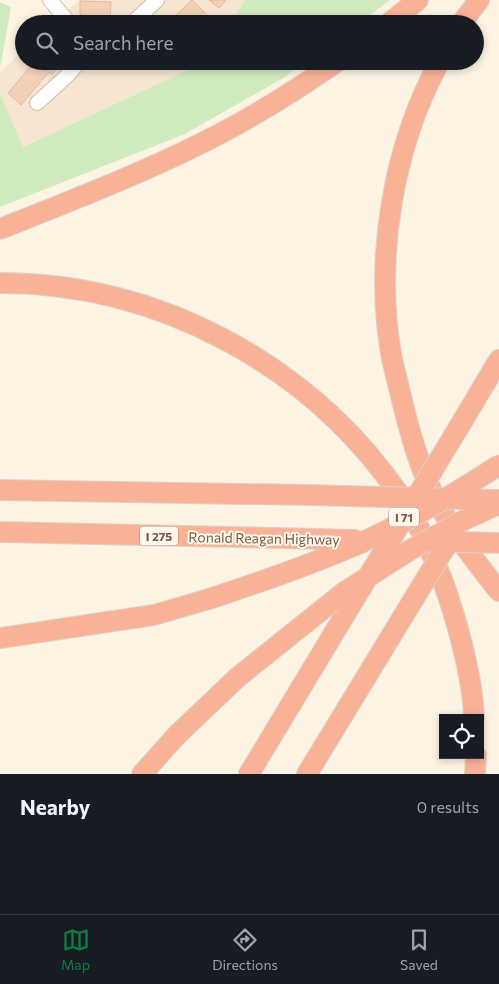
<!DOCTYPE html>
<html lang="en">
<head>
<meta charset="utf-8">
<style>
	body { margin:0; font-family:Commissioner,sans-serif; background:#20242c; color:#f1f3f6 }
	.controls { position:absolute; right:15px; bottom:15px; display:grid; overflow:hidden; border-radius:0px; box-shadow:0 2px 8px #0003 }
	.controls button { width:45px; height:45px; display:grid; place-items:center; padding:0; border:0; border-bottom:1px solid #363941; background:#171b24; color:#f1f3f6; font:25px sans-serif }
	.list { margin:0; padding:0; list-style:none }
	h2 { display:flex; justify-content:space-between; align-items:center; height:65px; margin:0; padding:0 20px; font-size:21px }
	h2 small { font-size:16px; font-weight:400; color:#9ea1a6 }
	.icon { flex:none; width:28px; height:28px; fill:none; stroke:currentColor; stroke-width:2; stroke-linecap:round; stroke-linejoin:round }
	.map { position:relative; flex:none; width:499px; height:774px; overflow:hidden }
	.search { position:absolute; background:#171b24; box-shadow:0 2px 8px #0003; left:15px; right:15px; top:15px; height:55px; display:flex; align-items:center; gap:12px; box-sizing:border-box; padding:0 18px; border-radius:28px; color:#9ea1a6; font-size:19px }
	.sheet { height:140px; background:#171b24 }
	nav { display:flex; justify-content:space-around; align-items:center; box-sizing:border-box; height:70px; border-top:1px solid #363941; background:#171b24; font-size:14px; color:#9ea1a6 }
	nav a { display:grid; justify-items:center; gap:2px }
	nav .on { color:#0b8043 }
	.map>svg:first-child { display:block }
	.residential { fill:#f5e5d1 }
	.green { fill:#d1ebc1 }
	.building { fill:#f3d1b9; stroke:#e7b899 }
	.lines { fill:none; stroke-linecap:round; stroke-linejoin:round }
	.minor-casing { stroke:#d1bdac; stroke-width:16 }
	.highway-casing { stroke:#dbd4cf; stroke-width:22 }
	.minor { stroke:#fff; stroke-width:14 }
	.highway { stroke:#fab297; stroke-width:20 }
	.highway-bridge-casing { stroke:#dbd4cf; stroke-width:22; stroke-linecap:butt }
	.highway-bridge { stroke:#fab297; stroke-width:20 }
	.labels { text-anchor:middle; dominant-baseline:central; stroke-width:4; stroke-linejoin:round; paint-order:stroke }
	.shield { fill:#fff7ea; stroke:#9f8879; stroke-width:1 }
	.shield-label { font-size:12px; font-weight:bold; fill:#765948 }
	.street-label { font-size:14px; fill:#765948; stroke:#fff7ea }
</style>
</head>
<body>
<div class="map">
<svg width="499" height="774" viewBox="0 0 499 774">
	<rect width="100%" height="100%" fill="#fdf3e3"/>
	<path class="residential" d="M 79,0 L 245,0 L 230,24 L 52,24 Z
		M 24,50 L 24,61 L 207,61 L 23,147 L 0,93 L 0,72 Z"/>
	<path class="green" d="M 245,0 L 390,0 L 358,24 L 230,24 Z
		M 0,2 L 11,7 L 0,69 Z
		M 207,61 L 306,61 L 285,77 L 185,134 L 0,207 L 0,93 L 23,147 Z"/>
	<path class="building" d="M 192,0 L 208,16 L 199,24 L 167,24 Z
		M 209,0 L 226,0 L 219,8 Z
		M 80,1 L 111,2 L 110,17 L 102,17 L 102,24 L 82,23 L 83,15 L 80,14 Z
		M 35,61 L 64,61 L 52,74 L 49,72 L 21,105 L 8,93 Z"/>
	<g class="lines">
		<g class="minor-casing">
			<path id="minor" d="M 50,0 L 70,24
				M 131,24 L 157,0
				M 37,103 L 68,75 L 80,61"/>
		</g>
		<g class="highway-casing">
			<path id="highway" d="M 388,24 L 418,0
				M 461,24 L 479,0
				M 440,61 C 392,148 374,262 392,359 C 395,372 398,384 401,396 C 408,426 416,456 428,483 C 446,523 472,558 499,591
				M 0,229 C 68,202 138,175 204,142 C 250,119 295,91 338,61
				M 0,283 C 158,283 309,364 399,494 C 426,535 445,581 458,629 C 466,658 473,687 474,718
				M 459,427 L 499,360
				M 0,490 L 308,495
				M 0,532 L 319,539
				M 0,638 L 154,615 L 209,599
				M 142,774 L 177,735
				M 249,774 L 349,608
				M 307,774 L 407,610
				M 475,774 L 476,755"/>
		</g>
		<use href="#minor" class="minor"/>
		<use href="#highway" class="highway"/>
		<g class="highway-bridge-casing">
			<path id="highway-bridge" d="M 308,495 L 499,500
				M 319,539 L 357,540
				M 426,541 L 499,543
				M 209,599 C 261,582 313,564 363,542 C 410,520 455,494 499,465
				M 349,608 L 459,427
				M 407,610 L 454,533
				M 177,735 L 238,677 L 343,593 L 410,550 L 464,520 L 499,504"/>
		</g>
		<use href="#highway-bridge" class="highway-bridge"/>
	</g>
	<g class="labels">
		<g class="shield">
			<rect x="389" y="507.5" width="30" height="19" rx="4"/>
			<rect x="140" y="526.5" width="38" height="19" rx="4"/>
		</g>
		<g class="shield-label">
			<text x="404" y="517">I 71</text>
			<text x="159" y="536">I 275</text>
		</g>
		<g class="street-label">
			<text transform="translate(264 538) rotate(1)">Ronald Reagan Highway</text>
		</g>
	</g>
</svg>
<div class="controls">
<button><svg class="icon" aria-label="locate" viewBox="0 0 24 24"><circle cx="12" cy="12" r="6"/><path d="M12 2v4M12 18v4M2 12h4M18 12h4"/></svg></button>
</div>
<div class="search"><svg class="icon" aria-label="search" viewBox="0 0 24 24"><circle cx="10" cy="10" r="6"/><path d="M15 15l6 6"/></svg>Search here</div>
</div>
<section class="sheet">
<h2>Nearby<small>0 results</small></h2>
<ul class="list">
</ul>
</section>
<nav>
<a class="on"><svg class="icon" aria-label="map" viewBox="0 0 24 24"><path d="M3 6l6-2 6 2 6-2v14l-6 2-6-2-6 2zM9 4v14M15 6v14"/></svg>Map</a>
<a><svg class="icon" aria-label="directions" viewBox="0 0 24 24"><path d="M12 3l9 9-9 9-9-9zM9 14v-3h6M13 9l2 2-2 2"/></svg>Directions</a>
<a><svg class="icon" aria-label="saved" viewBox="0 0 24 24"><path d="M7 4h10v16l-5-4-5 4z"/></svg>Saved</a>
</nav>
</body>
</html>
